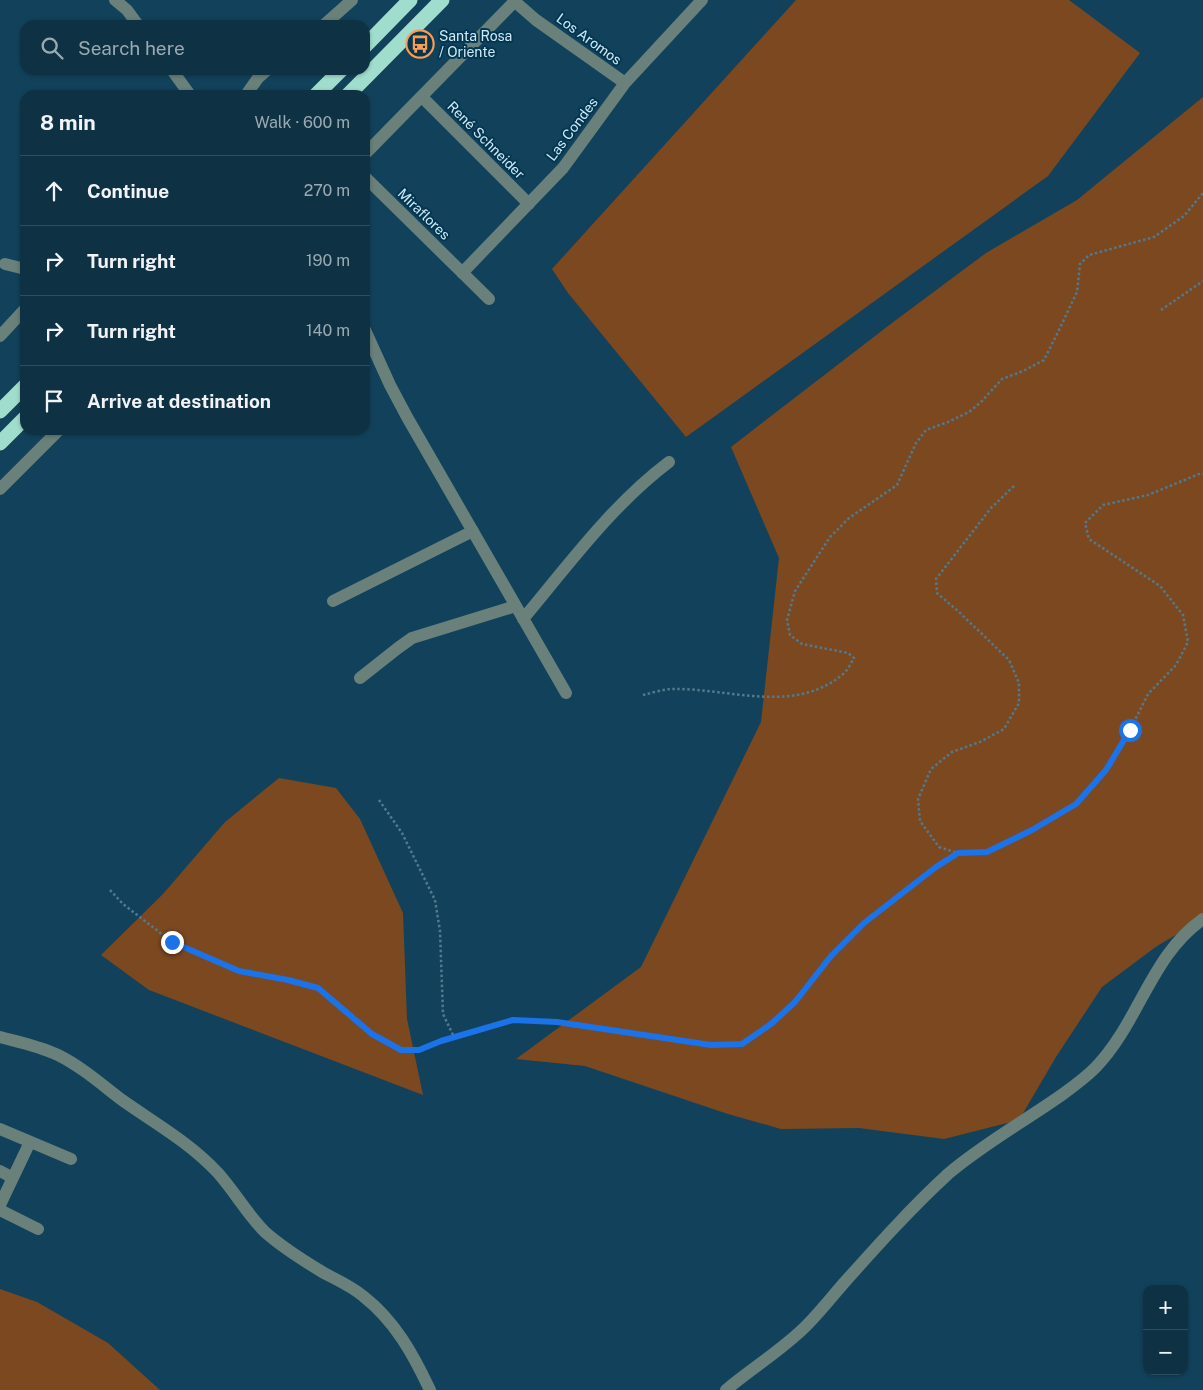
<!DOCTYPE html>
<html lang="en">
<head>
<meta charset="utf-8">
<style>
	body { margin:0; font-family:"Public Sans",sans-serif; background:#1c3e4f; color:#f1f3f6 }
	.controls { position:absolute; right:15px; bottom:15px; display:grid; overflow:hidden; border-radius:10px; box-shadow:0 1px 4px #0004 }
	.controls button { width:45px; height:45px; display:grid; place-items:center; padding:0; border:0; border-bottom:1px solid #2e4d5d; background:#0e3244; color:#f1f3f6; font:25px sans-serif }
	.stop { position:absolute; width:15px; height:15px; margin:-11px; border:4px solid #1a73e8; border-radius:50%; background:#fff }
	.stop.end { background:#1a73e8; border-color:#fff; box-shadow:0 1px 5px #0008 }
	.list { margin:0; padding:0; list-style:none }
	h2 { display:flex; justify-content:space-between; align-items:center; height:65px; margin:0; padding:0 20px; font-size:21px }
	h2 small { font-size:16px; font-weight:400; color:#9baab2 }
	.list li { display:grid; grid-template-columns:32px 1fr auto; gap:15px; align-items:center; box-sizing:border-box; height:70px; padding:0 20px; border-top:1px solid #2e4d5d }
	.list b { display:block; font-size:19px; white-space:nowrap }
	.list em { font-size:16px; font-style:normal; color:#9baab2 }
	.icon { flex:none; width:28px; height:28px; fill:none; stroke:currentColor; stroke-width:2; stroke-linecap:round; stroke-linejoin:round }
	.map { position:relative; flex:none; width:1203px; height:1390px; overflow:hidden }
	.search { position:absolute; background:#0e3244; box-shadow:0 1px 4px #0004; left:20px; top:20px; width:350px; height:55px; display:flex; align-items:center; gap:12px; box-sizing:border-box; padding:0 18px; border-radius:15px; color:#9baab2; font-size:19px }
	.panel { position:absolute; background:#0e3244; box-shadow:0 1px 4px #0004; left:20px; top:90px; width:350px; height:345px; border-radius:15px }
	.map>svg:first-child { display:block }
	.green { fill:#7c481f }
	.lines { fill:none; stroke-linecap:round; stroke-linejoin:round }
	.path { stroke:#517a8f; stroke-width:2.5; stroke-dasharray:2.5 2.5; stroke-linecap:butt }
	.minor { stroke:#69817a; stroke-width:12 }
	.highway { stroke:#a1ddcd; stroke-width:15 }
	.route { stroke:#1a73e8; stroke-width:6 }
	.labels { text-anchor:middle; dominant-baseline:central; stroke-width:4; stroke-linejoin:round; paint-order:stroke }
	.poi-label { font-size:14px; fill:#d0e9f8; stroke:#033750; text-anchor:start }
	.street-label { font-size:14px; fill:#d0e9f8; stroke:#033750 }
</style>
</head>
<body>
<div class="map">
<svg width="1203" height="1390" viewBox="0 0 1203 1390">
	<rect width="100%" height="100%" fill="#12425b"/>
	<path class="green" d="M 796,0 L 1069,0 L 1140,53 L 1048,176 L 686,437 L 568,293 L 552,269 Z
		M 1203,97 L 1203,919 L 1157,946 L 1102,987 L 1056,1057 L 1019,1120 L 944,1139 L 859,1128 L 781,1129 L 728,1114 L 585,1066 L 516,1059 L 641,967 L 761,722 L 779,558 L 731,447 L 892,323 L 986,253 L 1077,200 Z
		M 279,778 L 336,788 L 360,819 L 403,913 L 407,1019 L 423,1095 L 149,990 L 101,955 L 163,894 L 225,822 Z
		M 0,1289 L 37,1302 L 108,1343 L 160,1390 L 0,1390 Z"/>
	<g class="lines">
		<path class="path" d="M 1161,310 L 1203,281
			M 1014,486 L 991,508 L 936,579 L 937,593 L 959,612 L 1009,660 L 1019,683 L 1019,703 L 1004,729 L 980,742 L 952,752 L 931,769 L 918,799 L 920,821 L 939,847 L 958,853 L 987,852 L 1031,830 L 1076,804 L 1106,770 L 1130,730 L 1148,694 L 1176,665 L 1188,642 L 1183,615 L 1160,586 L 1089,539 L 1085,523 L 1103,505 L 1148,495 L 1199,474 L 1203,474
			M 643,695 C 652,693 663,689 673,689 C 729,688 795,715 843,674 C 848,670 851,663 854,658 L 848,653 L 802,644 L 790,635 L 787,620 L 795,591 L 830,537 L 849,518 L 897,485 L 916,443 L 926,430 L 948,422 L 969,412 L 981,402 L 1002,379 L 1023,371 L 1044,360 L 1059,330 L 1077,292 L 1080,264 L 1089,255 L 1154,237 L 1184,216 L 1203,193
			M 379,800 L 402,833 L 435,900 L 440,931 L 443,1014 L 454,1037
			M 110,890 L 123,904 L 172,942 L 239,971 L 288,980 L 318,988 L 373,1034 L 401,1050 L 419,1050 L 441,1041 L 513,1020 L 557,1022 L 711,1045 L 742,1044 L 771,1024 L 795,1002 L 831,956 L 864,923 L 904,891 L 958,853"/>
		<path class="minor" d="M 115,0 L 127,10 L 138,25
			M 513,0 L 536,20 L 625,83
			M 324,25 L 352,0
			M 172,70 L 190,95
			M 246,95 L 258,78 L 267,70
			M 422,97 L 529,204
			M 365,154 L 516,0
			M 365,177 L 489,299
			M 5,264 L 25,269
			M 462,273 L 563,168 L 625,83 L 702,0
			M 365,330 L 390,385 L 407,417 L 566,693
			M 0,336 L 25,309
			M 0,489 L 59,430
			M 333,601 L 473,531
			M 523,619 C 569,564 612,505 669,462
			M 360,678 L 398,648 L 412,638 L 516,606
			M 0,1037 C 19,1042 39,1046 58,1055 C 82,1067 101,1084 122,1100 C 156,1124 189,1142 218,1173 C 235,1192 247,1214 265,1232 C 283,1248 304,1261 324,1273 C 337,1280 351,1286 363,1296 C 395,1321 413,1354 430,1390
			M 0,1129 L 71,1159
			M 0,1171 L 13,1178
			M 0,1205 L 30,1142
			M 0,1210 L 38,1229
			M 726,1390 C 752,1368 782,1350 806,1326 C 819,1313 831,1298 843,1284 C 877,1246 911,1208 948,1174 C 983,1144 1025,1121 1063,1094 C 1074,1086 1085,1078 1095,1068 C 1139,1023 1151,955 1203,919"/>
		<path class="highway" d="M 365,46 L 410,0
			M 316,95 L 341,70
			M 348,95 L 442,0
			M 0,411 L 25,386
			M 0,443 L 25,418"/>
	</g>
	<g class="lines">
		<path class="route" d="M 172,942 L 239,971 L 288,980 L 318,988 L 372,1034 L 401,1050 L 419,1050 L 441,1041 L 513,1020 L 557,1022 L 711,1045 L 742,1044 L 771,1024 L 795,1002 L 831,956 L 864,923 L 936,867 L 958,853 L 987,852 L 1032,830 L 1076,804 L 1106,770 L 1130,730"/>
	</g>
	<defs>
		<g id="bus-ring" transform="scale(1.4375)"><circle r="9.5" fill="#033750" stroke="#fd9d54" stroke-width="1.5"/><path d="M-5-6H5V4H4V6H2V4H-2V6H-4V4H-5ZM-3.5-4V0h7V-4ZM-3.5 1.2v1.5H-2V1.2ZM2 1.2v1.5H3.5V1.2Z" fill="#fd9d54"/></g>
	</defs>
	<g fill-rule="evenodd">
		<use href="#bus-ring" x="420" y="44"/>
	</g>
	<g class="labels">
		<g class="poi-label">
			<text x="439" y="36">Santa Rosa<tspan x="439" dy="16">/ Oriente</tspan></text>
		</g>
		<g class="street-label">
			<text transform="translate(589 39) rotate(36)">Los Aromos</text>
			<text transform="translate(572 129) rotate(-53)">Las Condes</text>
			<text transform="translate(486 140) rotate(45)">René Schneider</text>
			<text transform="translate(424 214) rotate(44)">Miraflores</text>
		</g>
	</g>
</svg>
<div class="controls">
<button>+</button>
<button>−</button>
</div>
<div class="stop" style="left:1130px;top:730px"></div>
<div class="stop end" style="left:172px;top:942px"></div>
<div class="search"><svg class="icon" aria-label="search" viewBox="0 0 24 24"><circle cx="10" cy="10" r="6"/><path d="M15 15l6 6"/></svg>Search here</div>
<section class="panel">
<h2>8 min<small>Walk · 600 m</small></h2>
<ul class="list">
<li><svg class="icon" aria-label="ahead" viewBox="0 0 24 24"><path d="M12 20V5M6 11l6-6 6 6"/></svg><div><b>Continue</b></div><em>270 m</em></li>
<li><svg class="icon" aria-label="right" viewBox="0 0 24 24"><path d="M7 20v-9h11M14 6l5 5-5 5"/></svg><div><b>Turn right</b></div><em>190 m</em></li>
<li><svg class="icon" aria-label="right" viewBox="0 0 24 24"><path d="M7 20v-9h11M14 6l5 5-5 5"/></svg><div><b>Turn right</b></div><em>140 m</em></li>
<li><svg class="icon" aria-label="arrive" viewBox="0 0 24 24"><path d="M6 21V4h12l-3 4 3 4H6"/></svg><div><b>Arrive at destination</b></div></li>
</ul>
</section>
</div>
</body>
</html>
